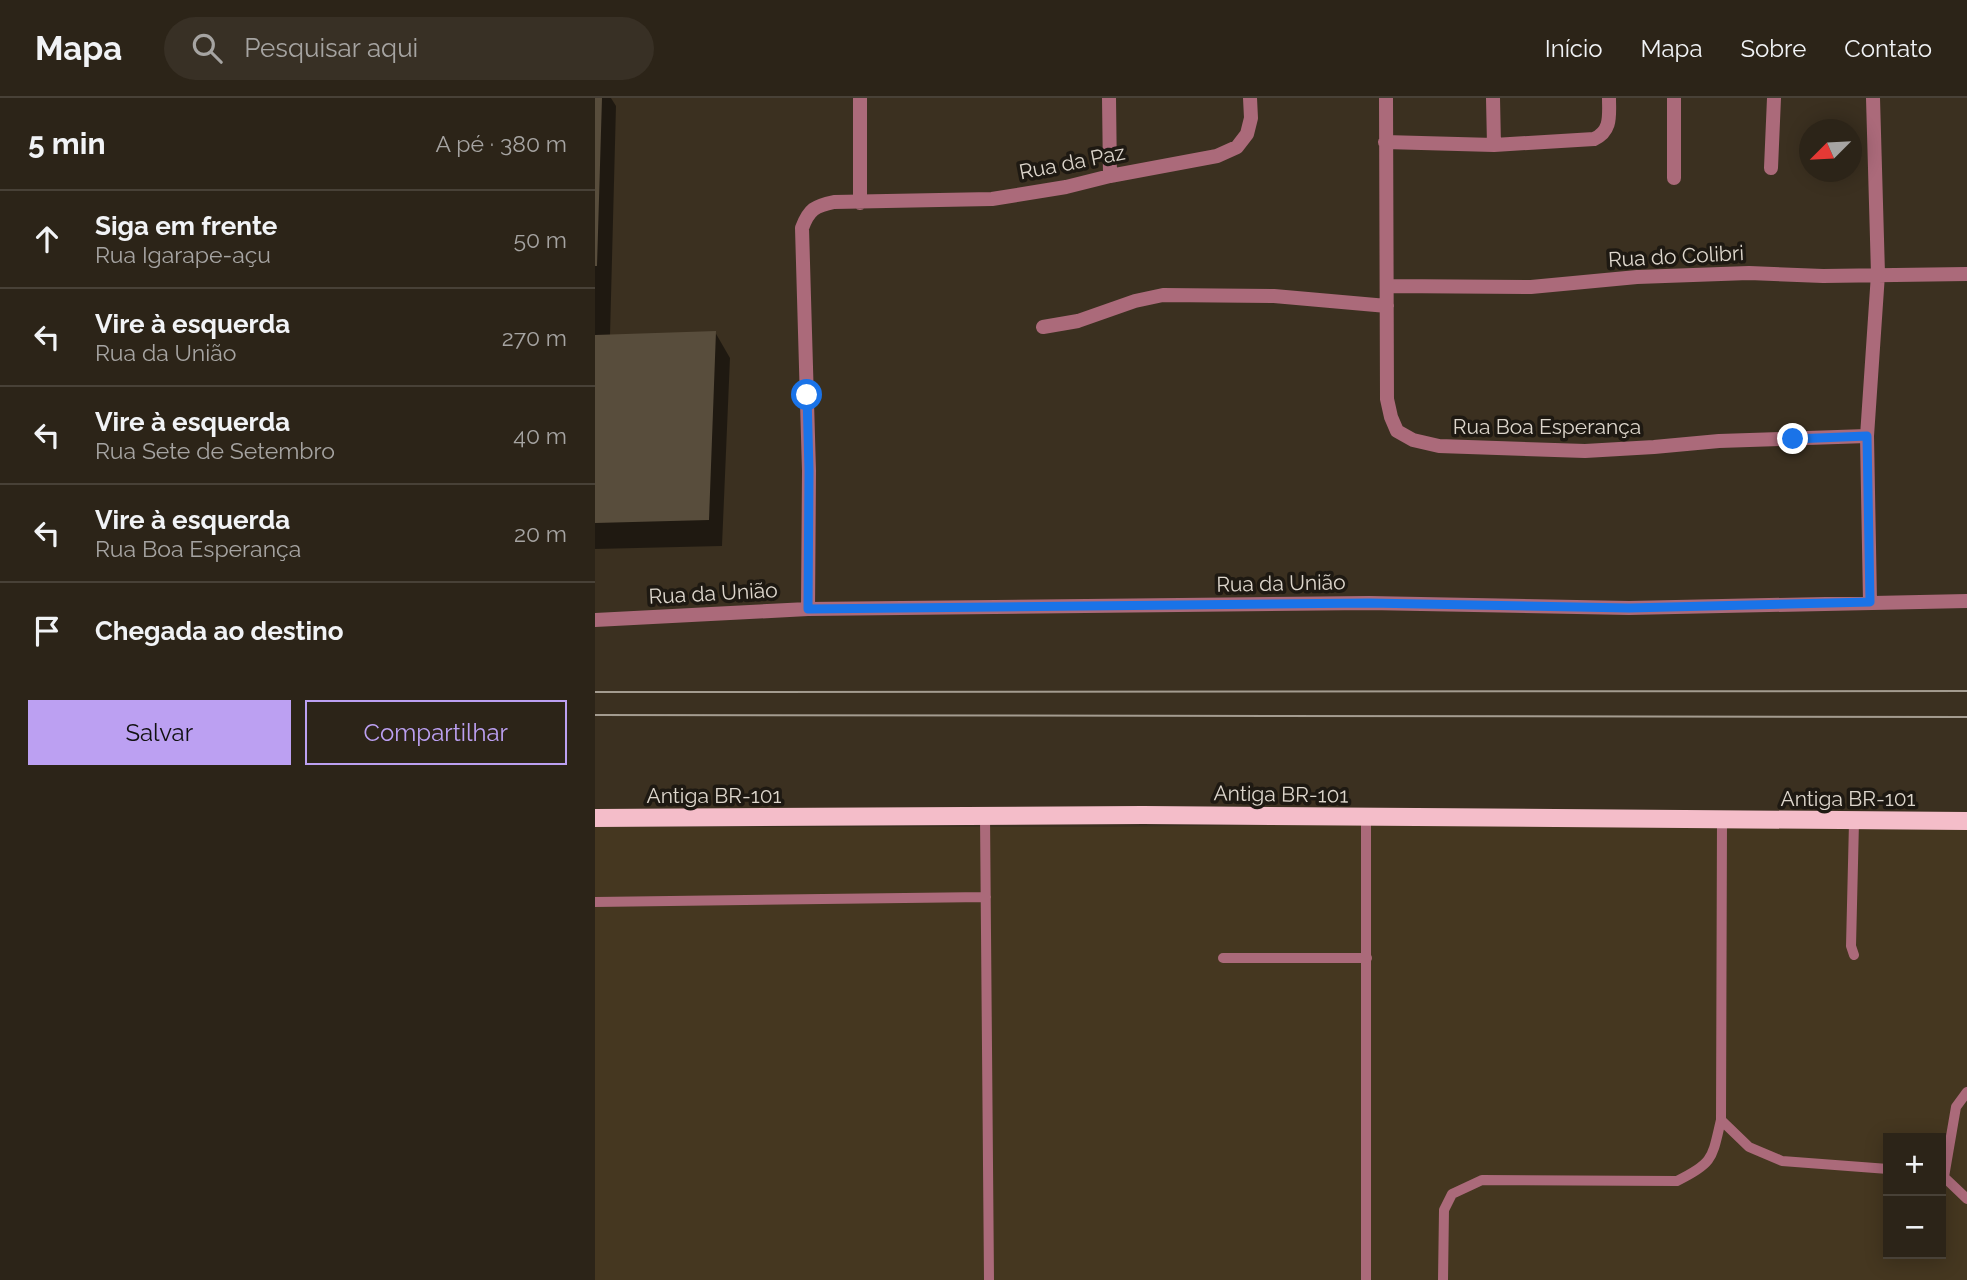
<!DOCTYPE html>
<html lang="pt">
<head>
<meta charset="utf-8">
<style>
	body { margin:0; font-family:Raleway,sans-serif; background:#383025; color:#f1f3f6 }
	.controls { position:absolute; right:21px; bottom:21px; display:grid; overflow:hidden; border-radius:0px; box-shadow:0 4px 18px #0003 }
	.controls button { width:63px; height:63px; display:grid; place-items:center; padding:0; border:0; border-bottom:2px solid #484137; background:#2c2418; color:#f1f3f6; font:35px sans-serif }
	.compass { position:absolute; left:1204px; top:21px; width:63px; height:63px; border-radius:50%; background:#2c2418; box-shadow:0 4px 18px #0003; rotate:246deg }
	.stop { position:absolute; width:21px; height:21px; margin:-16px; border:5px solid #1a73e8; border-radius:50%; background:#fff }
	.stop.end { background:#1a73e8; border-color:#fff; box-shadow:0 2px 7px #0008 }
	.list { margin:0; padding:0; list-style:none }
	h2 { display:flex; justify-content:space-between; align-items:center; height:91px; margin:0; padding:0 28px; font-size:30px }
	h2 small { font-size:23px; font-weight:400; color:#a6a4a2 }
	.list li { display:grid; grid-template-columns:46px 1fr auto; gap:21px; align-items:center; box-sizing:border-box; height:98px; padding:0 28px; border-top:2px solid #484137 }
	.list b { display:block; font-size:26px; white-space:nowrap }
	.list p { margin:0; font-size:23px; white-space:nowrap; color:#a6a4a2 }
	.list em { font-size:23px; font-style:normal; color:#a6a4a2 }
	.actions { display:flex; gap:14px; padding:21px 28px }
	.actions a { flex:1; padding:16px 0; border:2px solid #bca0f2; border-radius:0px; text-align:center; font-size:24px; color:#bca0f2 }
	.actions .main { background:#bca0f2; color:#111 }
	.icon { flex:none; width:38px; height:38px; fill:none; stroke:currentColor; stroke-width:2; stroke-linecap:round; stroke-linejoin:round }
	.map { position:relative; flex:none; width:1372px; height:1182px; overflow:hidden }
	header { display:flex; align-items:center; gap:42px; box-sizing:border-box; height:98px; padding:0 35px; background:#2c2418; border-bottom:2px solid #484137 }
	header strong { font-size:33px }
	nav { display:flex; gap:38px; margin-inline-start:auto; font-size:24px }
	.search { width:490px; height:63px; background:#383025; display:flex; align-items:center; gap:18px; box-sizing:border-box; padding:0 24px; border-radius:38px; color:#a6a4a2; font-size:26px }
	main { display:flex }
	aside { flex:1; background:#2c2418 }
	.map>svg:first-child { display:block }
	.built { fill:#453720; fill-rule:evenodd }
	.shadow { fill:#0007 }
	.building { fill:#584d3c }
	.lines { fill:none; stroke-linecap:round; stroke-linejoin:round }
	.service { stroke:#ab6a7a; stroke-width:10 }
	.minor { stroke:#ab6a7a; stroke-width:14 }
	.primary { stroke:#f4bdc9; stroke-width:18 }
	.tram { stroke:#a49c90; stroke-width:2 }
	.route { stroke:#1a73e8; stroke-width:9 }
	.labels { text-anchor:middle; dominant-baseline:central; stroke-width:7; stroke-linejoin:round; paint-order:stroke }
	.street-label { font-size:21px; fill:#ddd6cc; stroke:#1e1912 }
</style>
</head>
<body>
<header>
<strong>Mapa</strong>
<div class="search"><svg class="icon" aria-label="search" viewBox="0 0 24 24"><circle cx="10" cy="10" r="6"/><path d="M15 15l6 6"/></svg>Pesquisar aqui</div>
<nav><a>Início</a><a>Mapa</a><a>Sobre</a><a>Contato</a></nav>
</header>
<main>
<aside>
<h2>5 min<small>A pé · 380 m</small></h2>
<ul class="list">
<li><svg class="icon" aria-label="ahead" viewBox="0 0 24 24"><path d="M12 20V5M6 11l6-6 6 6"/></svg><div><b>Siga em frente</b><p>Rua Igarape-açu</p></div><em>50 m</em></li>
<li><svg class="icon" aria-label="left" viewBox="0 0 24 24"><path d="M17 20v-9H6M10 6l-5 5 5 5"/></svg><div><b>Vire à esquerda</b><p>Rua da União</p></div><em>270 m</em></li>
<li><svg class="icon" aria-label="left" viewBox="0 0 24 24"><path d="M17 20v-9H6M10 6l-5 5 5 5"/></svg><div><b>Vire à esquerda</b><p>Rua Sete de Setembro</p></div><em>40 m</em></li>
<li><svg class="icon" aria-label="left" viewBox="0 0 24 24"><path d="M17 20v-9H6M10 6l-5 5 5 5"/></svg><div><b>Vire à esquerda</b><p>Rua Boa Esperança</p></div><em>20 m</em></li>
<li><svg class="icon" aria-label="arrive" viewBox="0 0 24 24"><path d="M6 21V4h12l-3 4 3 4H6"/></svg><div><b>Chegada ao destino</b></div></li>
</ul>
<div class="actions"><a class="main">Salvar</a><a>Compartilhar</a></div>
</aside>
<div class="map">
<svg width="1372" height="1182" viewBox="0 0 1372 1182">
	<rect width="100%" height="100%" fill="#3b3020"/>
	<path class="built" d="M 1372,719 L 1372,1182 L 0,1182 L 0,729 L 505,729 ZM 1293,1040 L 1346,1040 L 1346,1156 L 1293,1156 Z"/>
	<path class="shadow" d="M 0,0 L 16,0 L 21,8 L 15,238 L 120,234 L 135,260 L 127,448 L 0,451 Z"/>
	<path class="building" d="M 0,0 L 7,0 L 2,168 L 0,168 Z
		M 121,233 L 114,422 L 0,425 L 0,237 Z"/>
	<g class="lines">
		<path class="service" d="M 390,718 L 394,1182
			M 1127,722 L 1126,1022 L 1154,1049 L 1187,1063 L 1293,1071
			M 1259,724 L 1256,848 L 1259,857
			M 0,804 L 391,799
			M 628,860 L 772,860
			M 1346,1079 L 1349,1079 L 1372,1101
			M 1349,1079 L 1361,1009 L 1372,994
			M 771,1182 L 771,719
			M 848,1182 L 849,1112 L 857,1096 L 887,1082 L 1082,1083 C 1119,1065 1117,1060 1126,1022"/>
		<path class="minor" d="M 514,0 L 515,78
			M 791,0 L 792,301 L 796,319 L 802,333 L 818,342 L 844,348 L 990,353 L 1059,349 L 1124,343 L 1272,338
			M 898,0 L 899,47
			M 1079,0 L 1079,80
			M 790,44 L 899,47 L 999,41 C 1017,33 1014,17 1014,0
			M 1176,70 L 1179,0
			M 265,105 L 265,0
			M 792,188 L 936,189 L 1042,179 L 1154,175 L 1228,178 L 1372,176
			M 448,229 L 483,223 L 540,203 L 568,197 L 679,198 L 792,208
			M 1275,504 L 1272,338 L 1283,176 L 1278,0
			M 213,511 L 214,373 L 207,130 C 214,111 220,108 239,104 L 397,101 L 471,89 L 515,78 L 622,58 L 642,49 L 652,36 L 656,20 L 655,0
			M 0,522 L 213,511 L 774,505 L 1034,510 L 1372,503"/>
		<path class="primary" d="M 0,720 L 548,717 L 1372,723"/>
		<path class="tram" d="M 0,594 L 1372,593
			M 0,617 L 1372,619"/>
	</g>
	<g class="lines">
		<path class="route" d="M 212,297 L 214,373 L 213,511 L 774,505 L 1034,510 L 1275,504 L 1272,338 L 1198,341"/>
	</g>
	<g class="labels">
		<g class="street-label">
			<text transform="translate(477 64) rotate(-11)">Rua da Paz</text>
			<text transform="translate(1081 158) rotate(-3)">Rua do Colibri</text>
			<text x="952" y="328">Rua Boa Esperança</text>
			<text transform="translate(686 485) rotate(-1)">Rua da União</text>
			<text transform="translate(118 495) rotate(-3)">Rua da União</text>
			<text transform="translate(686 696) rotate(1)">Antiga BR-101</text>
			<text x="119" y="697">Antiga BR-101</text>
			<text x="1253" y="700">Antiga BR-101</text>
		</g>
	</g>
</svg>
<div class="controls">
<button>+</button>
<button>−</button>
</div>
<svg class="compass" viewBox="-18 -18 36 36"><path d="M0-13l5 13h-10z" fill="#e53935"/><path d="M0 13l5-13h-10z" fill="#a6a4a2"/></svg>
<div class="stop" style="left:212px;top:297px"></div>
<div class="stop end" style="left:1198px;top:341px"></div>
</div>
</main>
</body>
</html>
